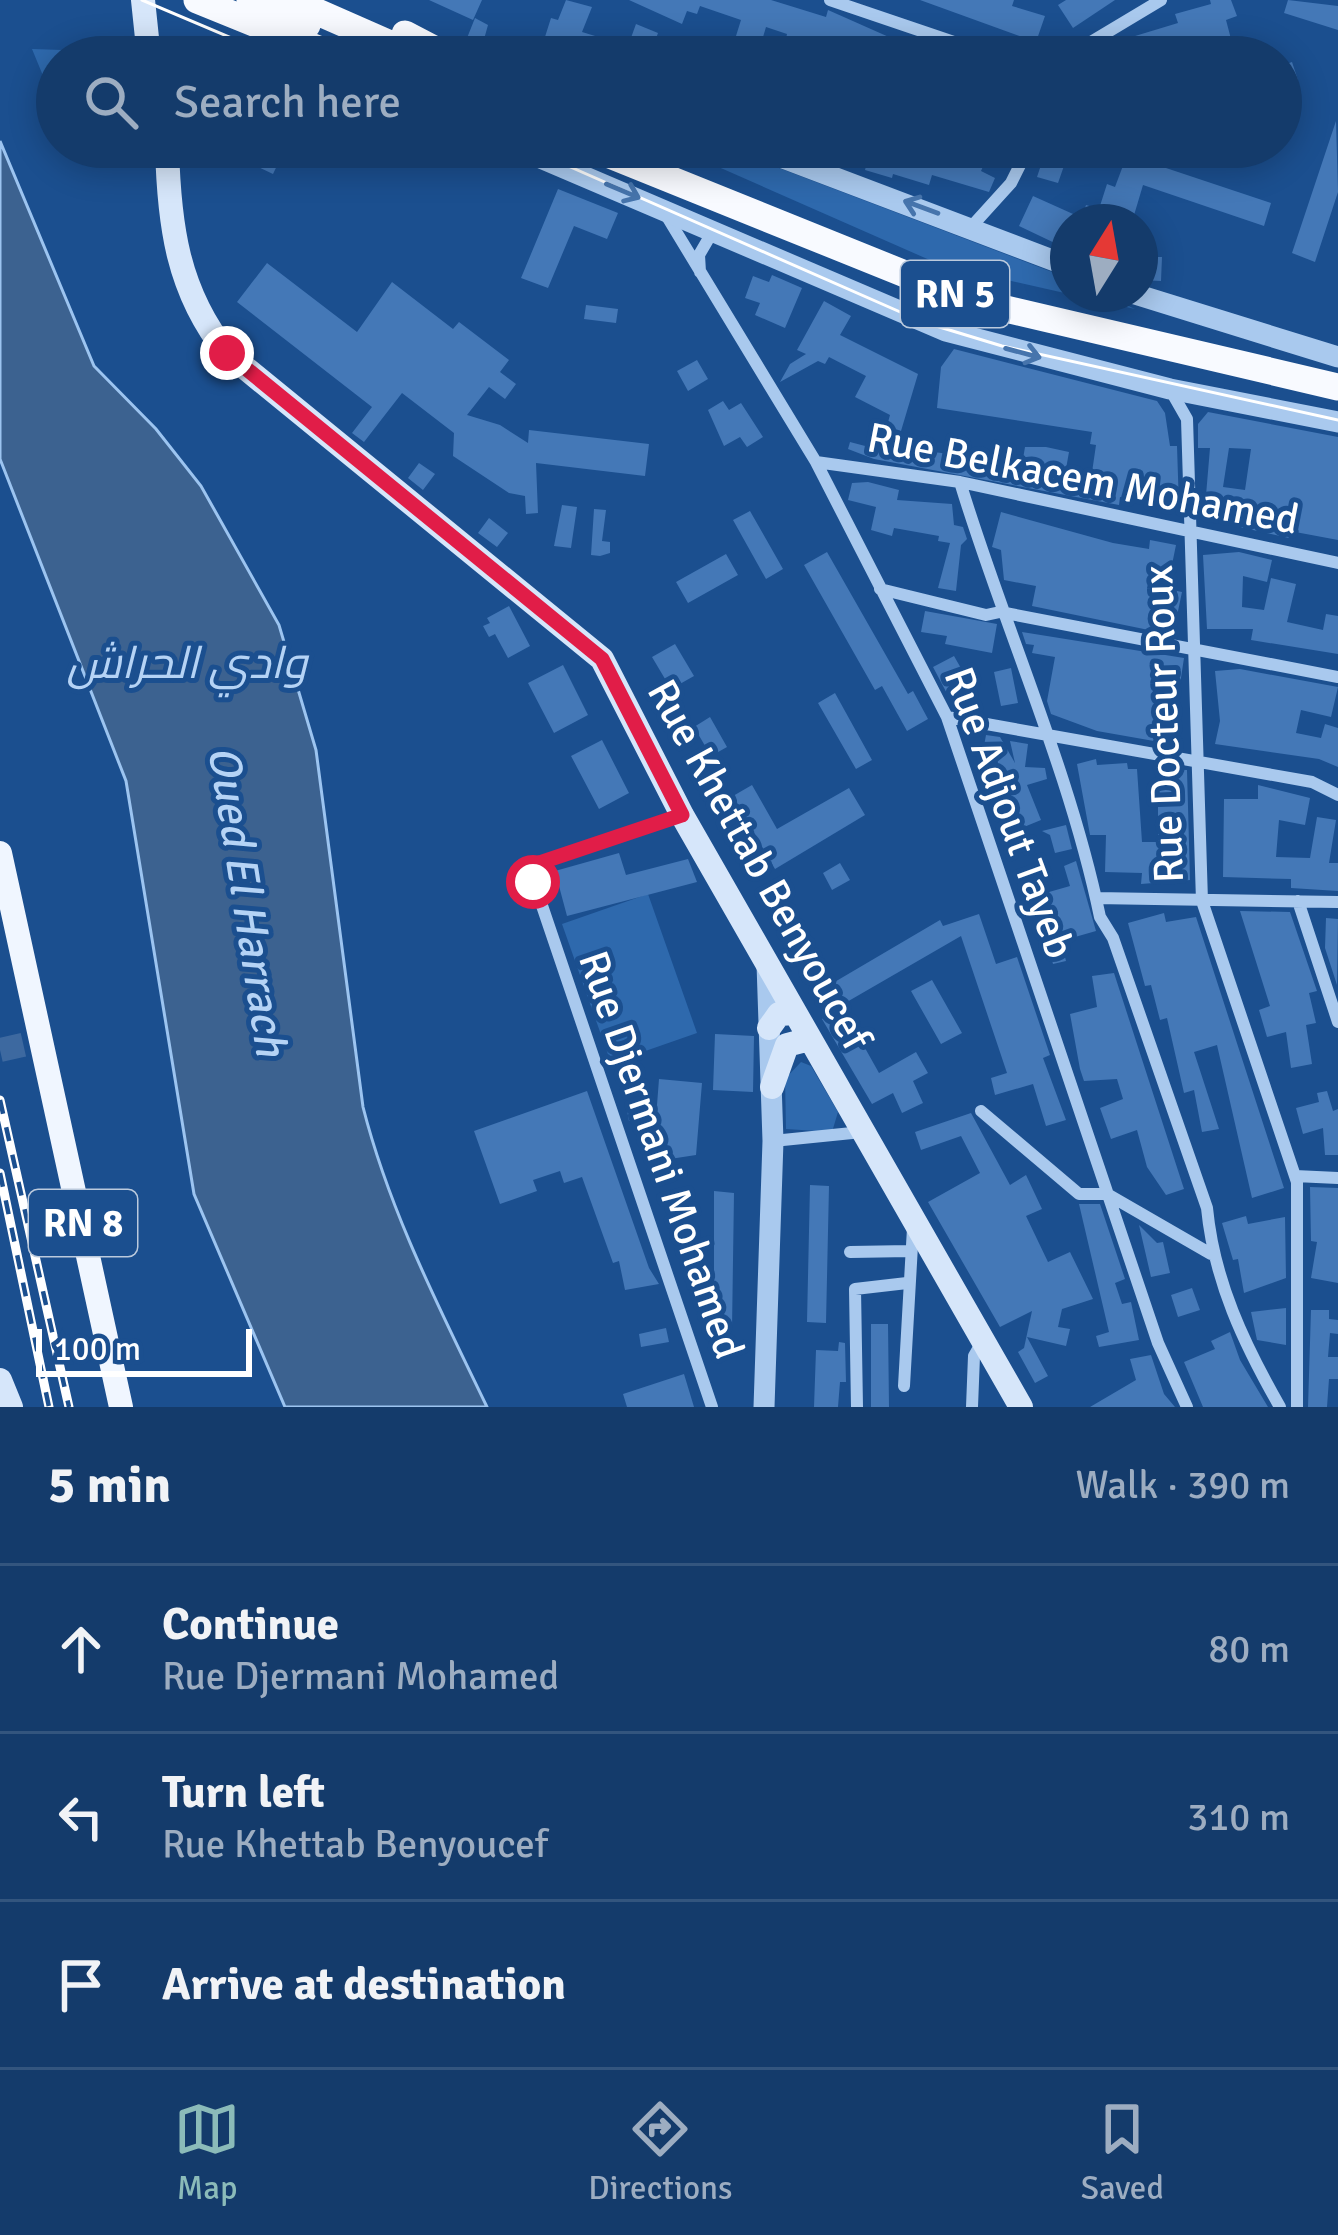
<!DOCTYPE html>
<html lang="en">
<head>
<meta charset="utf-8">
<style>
	body { margin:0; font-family:Signika,Cairo,sans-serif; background:#1d4271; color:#f1f3f6 }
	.compass { position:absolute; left:1050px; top:204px; width:108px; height:108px; border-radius:50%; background:#143b6b; box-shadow:0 6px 30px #0003; rotate:11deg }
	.scale { position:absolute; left:36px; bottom:30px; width:216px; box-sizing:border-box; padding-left:12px; border:6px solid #fff; border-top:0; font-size:33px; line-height:42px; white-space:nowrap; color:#fff; -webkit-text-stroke:9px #1b4f8f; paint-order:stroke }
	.stop { position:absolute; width:36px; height:36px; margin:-27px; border:9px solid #e11d48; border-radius:50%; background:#fff }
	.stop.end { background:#e11d48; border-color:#fff; box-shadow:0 3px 12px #0008 }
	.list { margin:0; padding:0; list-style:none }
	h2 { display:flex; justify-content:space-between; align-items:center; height:156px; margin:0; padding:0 48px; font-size:51px }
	h2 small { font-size:39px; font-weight:400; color:#9dadc1 }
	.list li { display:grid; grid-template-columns:78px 1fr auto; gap:36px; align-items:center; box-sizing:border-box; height:168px; padding:0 48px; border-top:3px solid #33557e }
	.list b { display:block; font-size:45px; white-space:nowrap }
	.list p { margin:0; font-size:39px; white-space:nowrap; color:#9dadc1 }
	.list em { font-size:39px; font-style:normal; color:#9dadc1 }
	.icon { flex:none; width:66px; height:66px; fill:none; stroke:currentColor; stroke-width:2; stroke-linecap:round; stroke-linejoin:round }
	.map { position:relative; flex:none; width:1338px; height:1407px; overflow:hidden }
	.search { position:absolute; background:#143b6b; box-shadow:0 6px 30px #0003; left:36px; right:36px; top:36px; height:132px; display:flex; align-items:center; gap:30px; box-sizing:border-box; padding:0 42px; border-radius:66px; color:#9dadc1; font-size:45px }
	.sheet { height:660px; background:#143b6b }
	nav { display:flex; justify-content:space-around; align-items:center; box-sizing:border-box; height:168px; border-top:3px solid #33557e; background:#143b6b; font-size:33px; color:#9dadc1 }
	nav a { display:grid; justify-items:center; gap:6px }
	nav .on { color:#8bbbb9 }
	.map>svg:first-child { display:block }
	.green { fill:#2e69ad }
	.water { fill:#3c6290; stroke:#9cc4f0; stroke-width:3 }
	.building { fill:#4478b7; fill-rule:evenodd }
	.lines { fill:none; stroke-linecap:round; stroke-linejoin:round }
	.secondary-tunnel { stroke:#3d69a0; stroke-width:24; stroke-dasharray:24 12; stroke-linecap:butt }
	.minor { stroke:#a9c9ee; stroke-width:12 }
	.tertiary { stroke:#a9c9ee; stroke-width:21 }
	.secondary { stroke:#d6e6fa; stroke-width:24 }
	.primary { stroke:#f0f6ff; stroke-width:24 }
	.trunk { stroke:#f8faff; stroke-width:27 }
	.tram { stroke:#fff; stroke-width:3 }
	.rail-casing { stroke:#fff; stroke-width:9 }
	.rail { stroke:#1b4f8f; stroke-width:4.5; stroke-dasharray:14; stroke-linecap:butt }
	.oneway { stroke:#4674ac }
	.route { stroke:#e11d48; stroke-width:15 }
	.labels { text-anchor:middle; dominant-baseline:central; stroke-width:10; stroke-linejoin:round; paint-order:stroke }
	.shield { fill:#1b4f8f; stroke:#bbcadd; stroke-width:3 }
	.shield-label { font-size:39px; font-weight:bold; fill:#fff }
	.street-label { font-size:42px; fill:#fff; stroke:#1b4f8f }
	.water-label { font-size:45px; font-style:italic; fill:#b5d3f5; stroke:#1b4f8f }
</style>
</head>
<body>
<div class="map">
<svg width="1338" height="1407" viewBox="0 0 1338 1407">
	<rect width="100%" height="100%" fill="#1b4f8f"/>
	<path class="green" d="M 32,49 L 124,52 L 124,57 L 57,57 L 57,82 L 46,83 Z
		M 673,147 L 724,147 L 1068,278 L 1068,294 L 1103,294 L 1135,309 L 941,265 Z
		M 648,894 L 697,1033 L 611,1063 L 562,924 Z
		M 801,1062 L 811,1066 L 838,1112 L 832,1132 L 786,1129 L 785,1079 Z"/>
	<path class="water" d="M 0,141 L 94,366 L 156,429 L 201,486 L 279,625 L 316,750 L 363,1107 C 390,1213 440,1309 487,1407 L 285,1407 L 194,1194 L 126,781 L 0,459 Z"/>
	<path class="building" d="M 429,0 L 482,0 L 473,20 Z
		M 566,0 L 592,7 L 582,32 L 628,46 L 636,24 L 658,33 L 654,44 L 688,57 L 590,57 L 544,40 L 551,18 L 558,20 Z
		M 629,0 L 771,0 L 826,17 L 828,10 L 934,57 L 782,57 L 787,34 L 766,27 L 761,44 L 736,36 L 741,20 L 700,6 L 697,14 L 687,11 L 682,24 Z
		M 920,0 L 1014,0 L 1012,6 L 1045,16 L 1036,42 Z
		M 1066,0 L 1115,0 L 1073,28 L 1058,5 Z
		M 1210,0 L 1231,0 L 1237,16 L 1226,20 L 1231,39 L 1214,43 L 1217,53 L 1119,57 L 1112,43 L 1178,23 L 1175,14 L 1211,4 Z
		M 1288,0 L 1338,6 L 1338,30 L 1284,13 Z
		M 475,18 L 488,25 L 481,50 L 465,43 Z
		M 173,39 L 211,57 L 166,57 L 165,44 Z
		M 1292,62 L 1298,80 L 1281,85 L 1281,66 Z
		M 1336,121 L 1338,192 L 1315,262 L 1292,253 Z
		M 216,147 L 286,147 L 273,174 Z
		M 838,147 L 899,147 L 953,166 L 957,154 L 985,162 L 981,171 L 995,178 L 989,192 L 932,175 L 929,185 L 893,174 L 892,178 L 865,170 L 868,159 Z
		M 980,147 L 1017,147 L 1009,163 L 1000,160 L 999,165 L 977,158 Z
		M 1127,155 L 1271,203 L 1264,226 L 1143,185 L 1132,222 L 1068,222 L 1061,246 L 1019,226 L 1033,196 L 1082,218 L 1086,205 L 1099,209 L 1107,184 L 1115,187 Z
		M 1044,156 L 1065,163 L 1058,183 L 1037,177 Z
		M 558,189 L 618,213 L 607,239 L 574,226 L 548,288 L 521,278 Z
		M 1140,257 L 1162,257 L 1161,281 L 1140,280 Z
		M 267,263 L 357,332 L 392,282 L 453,329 L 459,322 L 509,360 L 500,372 L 516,384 L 505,399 L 489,387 L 467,415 L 500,425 L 528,443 L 529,430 L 649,444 L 645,476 L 536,463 L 538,513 L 526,514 L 525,496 L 509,493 L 453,456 L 454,433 L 402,393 L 364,442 L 352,433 L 372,407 L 237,302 Z
		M 772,275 L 802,288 L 785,328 L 755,315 L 760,303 L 745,298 L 753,276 L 769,282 Z
		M 824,301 L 851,316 L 840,335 L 918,374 L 901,431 L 887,426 L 890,415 L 855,397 L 866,376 L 829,357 L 825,364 L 818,361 L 780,382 L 790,364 L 806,354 L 797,350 Z
		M 586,305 L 618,309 L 616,323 L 584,319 Z
		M 954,349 L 1157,401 L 1165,413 L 1170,446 L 1177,446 L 1179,507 L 1120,497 L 1119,505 L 874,459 L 848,449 L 850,442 L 888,452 L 893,437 L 926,442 L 925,451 L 991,459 L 989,465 L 1021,471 L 1025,447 L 1046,447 L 1069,452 L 1064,480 L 1090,486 L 1096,445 L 1090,444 L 1092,432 L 937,408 L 941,367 Z
		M 697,360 L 708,379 L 688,391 L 677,371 Z
		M 723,401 L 729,410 L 741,403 L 763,437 L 747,447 L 740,437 L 724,446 L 708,410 Z
		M 1208,412 L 1338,437 L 1338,540 L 1290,531 L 1289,538 L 1204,519 L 1210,448 L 1198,448 L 1198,424 ZM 1229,448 L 1251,449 L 1245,490 L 1223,487 Z
		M 419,463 L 435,474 L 423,490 L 408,478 Z
		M 868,482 L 899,490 L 897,500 L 952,504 L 954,525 L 963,527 L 967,539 L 961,545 L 956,591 L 938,588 L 950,543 L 938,541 L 939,536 L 894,528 L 892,536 L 871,530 L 876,507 L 848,500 L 852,483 Z
		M 562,505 L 577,507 L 571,548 L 554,546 Z
		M 594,509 L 606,510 L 602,541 L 610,542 L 610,553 L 600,556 L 591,555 Z
		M 750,511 L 783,569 L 766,579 L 733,520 Z
		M 1001,512 L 1113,543 L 1149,549 L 1150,540 L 1176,545 L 1167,589 L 1182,592 L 1173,635 L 1032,606 L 1036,586 L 1004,580 L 1001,550 L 992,547 Z
		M 489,518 L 508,533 L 497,547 L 478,533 Z
		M 827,552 L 908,694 L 913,691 L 928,719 L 907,731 L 882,686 L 875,690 L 804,565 Z
		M 1239,552 L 1272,560 L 1267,582 L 1243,576 L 1242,607 L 1264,610 L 1271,578 L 1296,584 L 1287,622 L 1323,630 L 1326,614 L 1338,616 L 1338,654 L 1251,640 L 1253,629 L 1207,629 L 1203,555 Z
		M 726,554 L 738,575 L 688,603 L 676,582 Z
		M 509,606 L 530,646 L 508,658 L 495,634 L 489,637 L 483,626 L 490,623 L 487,618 Z
		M 925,611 L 997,624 L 992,653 L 945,644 L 947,636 L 921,632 Z
		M 1022,632 L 1184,658 L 1171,744 L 1097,731 L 1051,714 L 1047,701 L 1055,657 L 1032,653 L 1034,645 L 1026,644 Z
		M 675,644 L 694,676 L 671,689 L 652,657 Z
		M 954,656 L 974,691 L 952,703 L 933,667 Z
		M 563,665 L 588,715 L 554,733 L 528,683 Z
		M 1011,668 L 1018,703 L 1001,706 L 994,672 Z
		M 1240,669 L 1338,687 L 1331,717 L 1301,710 L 1296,733 L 1321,738 L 1325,724 L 1338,728 L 1338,767 L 1319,759 L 1215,744 L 1220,721 L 1215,671 Z
		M 835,693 L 872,760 L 856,769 L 818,703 Z
		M 710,717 L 727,747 L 711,756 L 694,727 Z
		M 986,735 L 1000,737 L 1015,763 L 1010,741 L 1028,744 L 1025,767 L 1045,768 L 1047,779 L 1027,785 L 1041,820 L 1014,831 L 995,784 L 1003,782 L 997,759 L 982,757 Z
		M 602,740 L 629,793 L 599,809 L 571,756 Z
		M 1096,759 L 1097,765 L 1127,763 L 1128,769 L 1137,769 L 1142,842 L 1158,842 L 1158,769 L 1187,770 L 1190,880 L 1141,884 L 1142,873 L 1105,872 L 1106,835 L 1090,835 L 1077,764 Z
		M 752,785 L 777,829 L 849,788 L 865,815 L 775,869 L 733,796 Z
		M 1258,785 L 1310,798 L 1305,825 L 1279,820 L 1276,857 L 1310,858 L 1317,817 L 1336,820 L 1329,863 L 1338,863 L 1338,891 L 1291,888 L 1291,879 L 1223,877 L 1224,799 L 1258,799 Z
		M 1066,825 L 1072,849 L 1055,853 L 1050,835 L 1042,831 Z
		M 619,853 L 626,875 L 688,859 L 697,882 L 567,916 L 555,871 Z
		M 1076,861 L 1096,931 L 1061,941 L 1066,961 L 1053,964 L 1035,896 L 1070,886 L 1064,866 Z
		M 840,863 L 850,880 L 832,890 L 823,873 Z
		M 1240,911 L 1290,912 L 1317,991 L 1309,993 L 1316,1023 L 1306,1025 L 1312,1064 L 1291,1068 L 1286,1032 L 1267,1037 L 1259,1010 L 1270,1006 Z
		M 1164,913 L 1166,922 L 1196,917 L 1284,1188 L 1252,1198 L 1217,1045 L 1194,1052 L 1219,1129 L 1202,1132 L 1194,1090 L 1184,1093 L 1167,1018 L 1160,1020 L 1151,985 L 1145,986 L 1128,923 Z
		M 979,914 L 996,964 L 1017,957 L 1050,1055 L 1043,1058 L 1066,1120 L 1046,1126 L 1033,1084 L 995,1095 L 991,1078 L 1007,1073 L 961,936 L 833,1010 L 821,990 L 940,920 L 943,926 Z
		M 1326,918 L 1338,919 L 1337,985 L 1325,948 Z
		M 1114,973 L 1184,1189 L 1166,1195 L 1147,1167 L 1137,1130 L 1111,1139 L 1100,1108 L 1123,1099 L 1117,1079 L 1084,1081 L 1080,1069 L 1070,1014 L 1097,1007 L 1092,976 Z
		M 932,980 L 962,1033 L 941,1044 L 911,991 Z
		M 842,1007 L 879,1073 L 916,1052 L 928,1073 L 913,1081 L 923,1103 L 902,1113 L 893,1093 L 872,1104 L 822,1019 Z
		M 715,1034 L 754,1036 L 753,1092 L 713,1090 Z
		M 659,1079 L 702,1083 L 696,1155 L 670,1159 L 669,1165 L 653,1164 L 656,1116 L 629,1121 L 627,1110 L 657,1105 Z
		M 587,1091 L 649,1268 L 659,1284 L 625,1290 L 619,1261 L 613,1263 L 582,1177 L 564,1183 L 560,1171 L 533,1180 L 537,1191 L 500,1204 L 474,1131 Z
		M 1327,1091 L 1333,1111 L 1338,1109 L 1338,1155 L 1325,1155 L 1323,1128 L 1303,1134 L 1296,1108 L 1319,1102 L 1317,1093 Z
		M 971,1113 L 1010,1185 L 1026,1175 L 1042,1209 L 1026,1216 L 1048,1262 L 1070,1252 L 1093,1299 L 1062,1309 L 1058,1327 L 1070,1329 L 1066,1346 L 1027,1337 L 1048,1376 L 1035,1383 L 1018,1352 L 1024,1348 L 1032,1311 L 1000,1327 L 928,1202 L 980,1173 L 961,1136 L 921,1150 L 915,1132 Z
		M 810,1185 L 829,1186 L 826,1323 L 807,1322 Z
		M 1310,1187 L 1338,1188 L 1338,1283 L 1311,1278 L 1317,1242 L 1311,1241 Z
		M 714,1191 L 734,1193 L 732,1329 L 714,1327 Z
		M 1079,1204 L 1100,1204 L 1125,1279 L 1115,1283 L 1122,1304 L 1131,1302 L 1139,1340 L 1099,1347 L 1096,1336 L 1109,1332 Z
		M 1246,1216 L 1248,1224 L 1285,1217 L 1286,1278 L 1244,1293 L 1238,1259 L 1233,1260 L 1222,1223 Z
		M 1139,1225 L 1157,1243 L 1163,1242 L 1170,1273 L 1151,1277 Z
		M 1192,1288 L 1200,1310 L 1178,1317 L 1171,1295 Z
		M 1286,1308 L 1286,1345 L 1257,1340 L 1251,1312 Z
		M 1311,1310 L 1329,1310 L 1329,1319 L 1338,1320 L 1338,1334 L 1330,1333 L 1328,1357 L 1338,1357 L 1338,1379 L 1329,1379 L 1327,1407 L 1308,1407 Z
		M 871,1324 L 888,1324 L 889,1407 L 871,1407 Z
		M 666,1328 L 669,1342 L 641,1347 L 639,1334 Z
		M 1230,1332 L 1240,1360 L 1268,1407 L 1203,1407 L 1184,1362 L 1215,1349 L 1211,1341 Z
		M 839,1342 L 845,1343 L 846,1382 L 840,1382 L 838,1407 L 814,1407 L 816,1350 L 838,1351 Z
		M 1151,1355 L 1164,1394 L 1175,1407 L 1090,1407 L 1136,1380 L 1130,1359 Z
		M 684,1374 L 694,1407 L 627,1407 L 623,1394 Z"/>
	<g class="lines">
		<path class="secondary-tunnel" d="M 0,1050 L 44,1040"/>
		<path class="minor" d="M 830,0 L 998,57
			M 1066,57 L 1161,0
			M 666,215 L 816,462 L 947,717 L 1158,1343 L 1187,1407
			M 972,226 L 1011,183 L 1029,147
			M 700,272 L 699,255 L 713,231
			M 1171,391 L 1187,419 L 1202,901 L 1297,1182 L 1297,1407
			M 816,462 L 960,482 L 1338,563
			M 960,482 C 1004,627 1069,768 1100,917 L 1113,938 L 1207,1208 C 1214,1281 1244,1344 1280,1407
			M 880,589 L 986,615 L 1000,612 L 1338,677
			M 947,717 L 1312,782 L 1338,795
			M 681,816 L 539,863 L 534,882 L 712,1407
			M 1096,898 L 1338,902
			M 1298,901 L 1338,1022
			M 981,1111 L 1079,1194 L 1107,1194 L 1211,1254
			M 773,1141 L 862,1132
			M 1295,1176 L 1338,1178
			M 850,1252 L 910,1251
			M 904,1386 L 913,1228
			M 857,1407 L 855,1289 L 907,1283
			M 972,1407 L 974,1356 L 982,1342"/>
		<path class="tertiary" d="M 515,147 L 946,331 L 1170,389 L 1338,422
			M 754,147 L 1068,266
			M 1135,294 L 1338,357
			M 764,1407 L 773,1141 L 767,964"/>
		<path class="secondary" d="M 143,0 L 149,57
			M 167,147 C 169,224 177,291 227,353 L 602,659 L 682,815 L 1021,1407
			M 769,1028 L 779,1014 L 795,1013
			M 772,1087 L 787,1045 L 810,1039
			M 0,1380 L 11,1407"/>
		<path class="primary" d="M 0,853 L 121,1407"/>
		<path class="trunk" d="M 197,0 L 338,57
			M 250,0 L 307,25
			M 290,0 L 420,57
			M 405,34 L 449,57
			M 590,147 L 972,301 L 1338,387"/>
		<path class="tram" d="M 142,0 L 276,57
			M 525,147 L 923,322 L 1002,346 L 1338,420"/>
		<g class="rail-casing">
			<path id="rail" d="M 0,1100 L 69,1407
				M 0,1173 L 49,1407"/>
		</g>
		<use href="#rail" class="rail"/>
	</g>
	<defs><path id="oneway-shaft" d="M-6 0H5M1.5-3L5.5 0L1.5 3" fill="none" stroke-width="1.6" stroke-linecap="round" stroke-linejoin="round" transform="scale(3)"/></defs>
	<g class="oneway">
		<use href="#oneway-shaft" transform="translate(623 191) rotate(23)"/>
		<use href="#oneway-shaft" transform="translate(921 207) rotate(-160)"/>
		<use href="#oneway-shaft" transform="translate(1023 353) rotate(15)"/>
	</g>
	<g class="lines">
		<path class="route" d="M 227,353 L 602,659 L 682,815 L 539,863 L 533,882"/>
	</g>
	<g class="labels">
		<g class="shield">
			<rect x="901" y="261" width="108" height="66" rx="9"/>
			<rect x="29" y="1190" width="108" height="66" rx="9"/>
		</g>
		<g class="shield-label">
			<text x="955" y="294">RN 5</text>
			<text x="83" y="1223">RN 8</text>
		</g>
		<g class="street-label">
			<text transform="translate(1083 479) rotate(11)">Rue Belkacem Mohamed</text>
			<text transform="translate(1164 724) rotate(-92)">Rue Docteur Roux</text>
			<text transform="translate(1009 813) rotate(70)">Rue Adjout Tayeb</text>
			<text transform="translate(759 865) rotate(61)">Rue Khettab Benyoucef</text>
			<text transform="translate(661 1155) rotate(71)">Rue Djermani Mohamed</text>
		</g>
		<g class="water-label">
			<text x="187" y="663">وادي الحراش</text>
			<text transform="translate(247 901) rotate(81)">Oued El Harrach</text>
		</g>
	</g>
</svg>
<svg class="compass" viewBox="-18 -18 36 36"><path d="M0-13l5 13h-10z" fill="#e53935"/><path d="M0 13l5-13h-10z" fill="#9dadc1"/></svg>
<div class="scale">100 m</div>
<div class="stop" style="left:533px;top:882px"></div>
<div class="stop end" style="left:227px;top:353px"></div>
<div class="search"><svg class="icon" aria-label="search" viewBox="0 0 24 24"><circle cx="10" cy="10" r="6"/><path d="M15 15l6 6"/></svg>Search here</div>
</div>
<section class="sheet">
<h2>5 min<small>Walk · 390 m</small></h2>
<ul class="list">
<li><svg class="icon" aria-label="ahead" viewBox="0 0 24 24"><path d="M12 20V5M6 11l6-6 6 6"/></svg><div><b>Continue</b><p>Rue Djermani Mohamed</p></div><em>80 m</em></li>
<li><svg class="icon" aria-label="left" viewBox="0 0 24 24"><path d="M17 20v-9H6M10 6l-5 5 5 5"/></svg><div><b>Turn left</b><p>Rue Khettab Benyoucef</p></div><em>310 m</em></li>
<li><svg class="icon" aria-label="arrive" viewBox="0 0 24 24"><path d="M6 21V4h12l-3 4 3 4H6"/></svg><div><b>Arrive at destination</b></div></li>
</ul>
</section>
<nav>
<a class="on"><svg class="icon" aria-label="map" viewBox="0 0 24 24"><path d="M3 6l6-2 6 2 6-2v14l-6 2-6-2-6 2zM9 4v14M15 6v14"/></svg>Map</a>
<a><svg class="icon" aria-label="directions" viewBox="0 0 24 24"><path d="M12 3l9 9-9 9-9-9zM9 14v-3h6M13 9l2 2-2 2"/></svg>Directions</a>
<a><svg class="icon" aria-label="saved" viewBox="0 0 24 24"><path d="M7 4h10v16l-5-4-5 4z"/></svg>Saved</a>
</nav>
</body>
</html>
